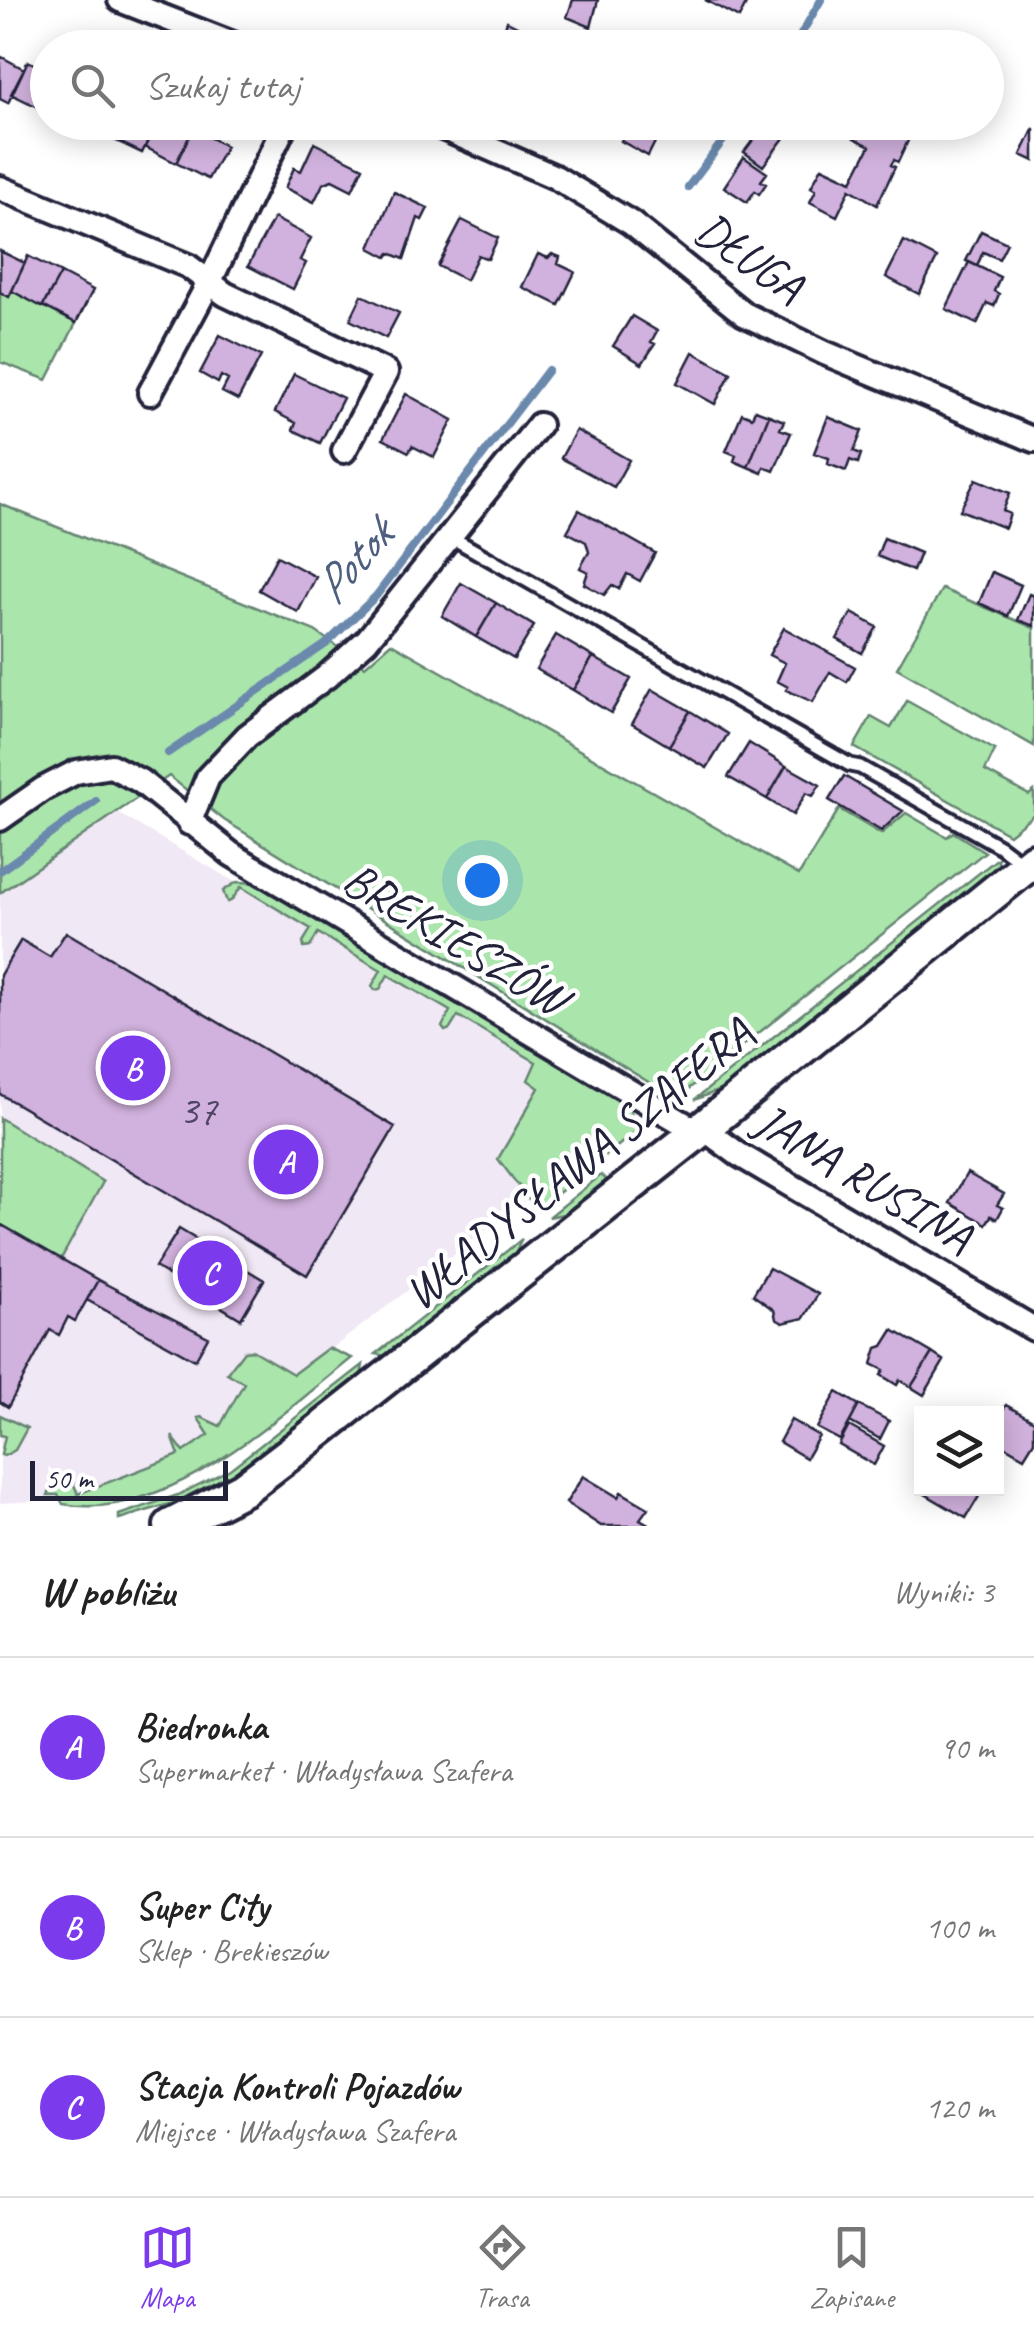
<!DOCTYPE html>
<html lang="pl">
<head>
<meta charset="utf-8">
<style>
	body { margin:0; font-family:Caveat,sans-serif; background:#f6f6f6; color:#222 }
	.controls { position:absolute; right:30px; bottom:30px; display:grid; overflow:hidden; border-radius:0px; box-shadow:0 5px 25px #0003 }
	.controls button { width:90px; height:90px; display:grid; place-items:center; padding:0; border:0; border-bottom:2px solid #e0e0e0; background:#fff; color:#222; font:50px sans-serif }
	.scale { position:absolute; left:30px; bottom:25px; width:198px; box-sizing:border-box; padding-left:10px; border:5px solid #22223b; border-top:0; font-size:28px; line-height:35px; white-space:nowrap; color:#22223b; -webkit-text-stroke:8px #fff; paint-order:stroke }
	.you { position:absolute; left:482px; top:880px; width:35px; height:35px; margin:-25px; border:8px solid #fff; border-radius:50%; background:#1a73e8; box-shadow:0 0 0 15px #1a73e833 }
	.badge { display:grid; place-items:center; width:65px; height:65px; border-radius:50%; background:#7c3aed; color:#fff; font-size:32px; font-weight:700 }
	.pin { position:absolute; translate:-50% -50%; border:5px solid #fff; box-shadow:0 2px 10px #0006 }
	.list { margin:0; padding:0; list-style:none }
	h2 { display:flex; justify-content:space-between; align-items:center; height:130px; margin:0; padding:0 40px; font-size:42px }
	h2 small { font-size:32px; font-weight:400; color:#767676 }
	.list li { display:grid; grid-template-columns:65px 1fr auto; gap:30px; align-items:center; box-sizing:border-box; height:180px; padding:0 40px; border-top:2px solid #e0e0e0 }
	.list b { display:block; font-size:38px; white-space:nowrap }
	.list p { margin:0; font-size:32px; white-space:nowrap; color:#767676 }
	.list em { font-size:32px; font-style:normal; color:#767676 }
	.icon { flex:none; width:55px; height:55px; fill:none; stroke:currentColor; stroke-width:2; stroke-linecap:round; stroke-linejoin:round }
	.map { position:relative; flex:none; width:1034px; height:1526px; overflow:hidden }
	.search { position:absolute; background:#fff; box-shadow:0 5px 25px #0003; left:30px; right:30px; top:30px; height:110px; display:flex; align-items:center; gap:25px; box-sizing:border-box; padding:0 35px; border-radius:55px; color:#767676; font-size:38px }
	.sheet { height:670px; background:#fff }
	nav { display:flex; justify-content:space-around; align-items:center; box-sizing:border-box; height:140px; border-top:2px solid #e0e0e0; background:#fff; font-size:28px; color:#767676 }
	nav a { display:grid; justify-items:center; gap:5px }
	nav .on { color:#7c3aed }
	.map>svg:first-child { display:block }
	.built { fill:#f1e8f5 }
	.green { fill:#aae6ab; stroke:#668473; stroke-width:2.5 }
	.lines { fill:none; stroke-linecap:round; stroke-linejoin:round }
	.stream { stroke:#6b89ad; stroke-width:8 }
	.building { fill:#d1b1dd; stroke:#22223b; stroke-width:2.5 }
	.lane-casing { stroke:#22223b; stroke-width:19 }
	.street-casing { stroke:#22223b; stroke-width:30 }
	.secondary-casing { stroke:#22223b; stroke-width:40 }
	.lane { stroke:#fff; stroke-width:11 }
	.street { stroke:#fff; stroke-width:22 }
	.secondary { stroke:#fff; stroke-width:32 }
	.labels { text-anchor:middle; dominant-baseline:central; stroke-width:9; stroke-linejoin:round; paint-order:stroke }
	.number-label { font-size:42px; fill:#4e4664 }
	.street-label { font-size:48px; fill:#22223b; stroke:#fff }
	.water-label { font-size:50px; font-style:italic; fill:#4d5e7e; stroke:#fff }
</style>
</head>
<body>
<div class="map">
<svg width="1034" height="1526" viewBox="0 0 1034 1526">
	<rect width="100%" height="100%" fill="#fff"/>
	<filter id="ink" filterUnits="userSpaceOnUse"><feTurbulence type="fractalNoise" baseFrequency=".01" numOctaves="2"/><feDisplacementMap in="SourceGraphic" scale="20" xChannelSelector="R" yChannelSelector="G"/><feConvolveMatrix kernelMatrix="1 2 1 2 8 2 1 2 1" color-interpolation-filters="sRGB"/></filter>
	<g filter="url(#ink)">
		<path class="built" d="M 116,812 L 543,1064 L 621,1127 L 232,1425 L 181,1457 L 75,1499 L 0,1503 L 0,1224 L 103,1182 L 0,1118 L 0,893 Z"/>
		<path class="green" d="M 12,291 L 76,323 L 47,380 L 0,362 L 0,292 L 9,296 Z
			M 0,504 L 315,631 L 365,666 L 391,643 L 799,875 L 839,809 L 881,834 L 906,813 L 947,837 L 953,832 L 985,852 L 676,1099 L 224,820 L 169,776 L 0,893 Z
			M 942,589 L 1034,628 L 1034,746 L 897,668 Z
			M 907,701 L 995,750 L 985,771 L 1029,795 L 1034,791 L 1034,814 L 1009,834 L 854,747 L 871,717 L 891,728 Z
			M 998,858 L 998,869 L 720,1090 L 694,1100 Z
			M 237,882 L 262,883 L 619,1096 L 629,1107 L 638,1130 L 537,1210 L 498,1159 L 539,1088 L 528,1080 L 536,1062 L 458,1016 L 450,1029 L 445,1031 L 442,1027 L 450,1011 L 388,975 L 380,989 L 375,990 L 372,986 L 381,970 L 318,933 L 310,947 L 304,948 L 303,942 L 311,929 L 241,887 L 231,901 L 227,902 L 223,891 Z
			M 0,1118 L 103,1182 L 61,1259 L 0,1224 Z
			M 601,1175 L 607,1180 L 568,1213 L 549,1217 Z
			M 522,1239 L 513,1257 L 386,1356 L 376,1354 Z
			M 328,1348 L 352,1358 C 277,1418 167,1523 63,1504 L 58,1495 L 48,1495 L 54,1483 L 70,1476 L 78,1494 L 179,1455 L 172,1436 L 184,1452 L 209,1435 L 198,1418 L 201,1417 L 220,1426 L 244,1383 L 227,1373 L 244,1351 L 252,1350 L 293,1374 Z
			M 363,1365 L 361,1376 L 231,1475 L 173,1503 L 119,1519 L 119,1515 L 178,1495 L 230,1469 Z
			M 0,1415 L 27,1428 L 15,1450 L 4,1456 L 1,1455 L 5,1436 L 0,1435 Z"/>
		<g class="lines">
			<path class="stream" d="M 793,48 L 821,0
				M 688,187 L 737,122
				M 168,753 L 326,644 L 376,596 L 548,370
				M 0,871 L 96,801"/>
		</g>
		<path class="building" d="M 573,0 L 598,0 L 591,27 L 567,17 Z
			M 705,0 L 748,0 L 739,18 Z
			M 507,21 L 542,38 L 538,48 L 496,48 L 490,44 L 494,33 L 502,36 Z
			M 0,56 L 24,69 L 8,103 L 0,99 Z
			M 28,61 L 48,71 L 48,103 L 44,110 L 11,94 Z
			M 80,122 L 117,122 L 110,138 Z
			M 117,122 L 157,122 L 142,153 L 110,138 Z
			M 157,122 L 180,122 L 193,129 L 176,163 L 145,147 Z
			M 624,122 L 656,122 L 663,126 L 648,156 L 621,141 L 629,125 Z
			M 862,122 L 888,122 L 911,134 L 898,162 L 894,160 L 891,165 L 895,167 L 877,205 L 850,189 L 837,216 L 810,202 L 816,190 L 811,187 L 822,167 L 852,181 L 870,146 L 854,138 Z
			M 765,124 L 784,138 L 763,166 L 744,152 Z
			M 1034,128 L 1034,161 L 1021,155 Z
			M 193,129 L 226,146 L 208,179 L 176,163 Z
			M 314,143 L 363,167 L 352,190 L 332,180 L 323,184 L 314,202 L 285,188 L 294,168 L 301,171 Z
			M 744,157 L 767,173 L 761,181 L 766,184 L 759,194 L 755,191 L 747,202 L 724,187 Z
			M 394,192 L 428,208 L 422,220 L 418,218 L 404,259 L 390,253 L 387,257 L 370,248 Z
			M 274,218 L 311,238 L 300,260 L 306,263 L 293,289 L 248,266 Z
			M 462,220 L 498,238 L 488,259 L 478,255 L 466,280 L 438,266 Z
			M 981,231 L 1007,243 L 999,259 L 983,252 L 977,266 L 966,261 Z
			M 904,241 L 937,258 L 919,294 L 886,277 Z
			M 0,251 L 25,263 L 9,297 L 0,292 Z
			M 538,254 L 548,258 L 552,254 L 560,257 L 558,264 L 575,272 L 559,305 L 522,287 Z
			M 28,256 L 61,273 L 42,307 L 12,291 Z
			M 969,262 L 1000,277 L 994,291 L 999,294 L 994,306 L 987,303 L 977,324 L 946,309 Z
			M 61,273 L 93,290 L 76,323 L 43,306 Z
			M 362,295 L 399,313 L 386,338 L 350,320 Z
			M 632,316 L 657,331 L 651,342 L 655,344 L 642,364 L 613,346 Z
			M 220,335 L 261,356 L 238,400 L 222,392 L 228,380 L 221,376 L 218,383 L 200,373 Z
			M 693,352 L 731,373 L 715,404 L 677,383 Z
			M 294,374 L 343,398 L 320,443 L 293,430 L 296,423 L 275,412 Z
			M 406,394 L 453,420 L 434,457 L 412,446 L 409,452 L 383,439 Z
			M 755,410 L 769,415 L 748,467 L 734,461 L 736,455 L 726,451 L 742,413 L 752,417 Z
			M 769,415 L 784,421 L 780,429 L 791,433 L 774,471 L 764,467 L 762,473 L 748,467 Z
			M 828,417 L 862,431 L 854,451 L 861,454 L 858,463 L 850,460 L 846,471 L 828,464 L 829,458 L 814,453 Z
			M 576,430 L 629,460 L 614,487 L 561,458 Z
			M 976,479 L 1010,493 L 1003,511 L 1010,514 L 1005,528 L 960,510 Z
			M 579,510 L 655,553 L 640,581 L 627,574 L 619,589 L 612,585 L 604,595 L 584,584 L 588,572 L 580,568 L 589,552 L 586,542 L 567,532 Z
			M 884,538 L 920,553 L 913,571 L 877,556 Z
			M 277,556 L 316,577 L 298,612 L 259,590 Z
			M 992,572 L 1021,585 L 1008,616 L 979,603 Z
			M 461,583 L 496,603 L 476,637 L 442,616 Z
			M 1029,594 L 1034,596 L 1034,626 L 1018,620 Z
			M 496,603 L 534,626 L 514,659 L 476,637 Z
			M 852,613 L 877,627 L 862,653 L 837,639 Z
			M 784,628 L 855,667 L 847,682 L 830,672 L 813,702 L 786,690 L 788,687 L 777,681 L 785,663 L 769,655 Z
			M 556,635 L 593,657 L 573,690 L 536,669 Z
			M 593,657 L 631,679 L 611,713 L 573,690 Z
			M 652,689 L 690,711 L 669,746 L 632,724 Z
			M 690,711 L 728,734 L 707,768 L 669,746 Z
			M 749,743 L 786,766 L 767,799 L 728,777 Z
			M 786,766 L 820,785 L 813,796 L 806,793 L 793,815 L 767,799 Z
			M 844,776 L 903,811 L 881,831 L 829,800 Z
			M 66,932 L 395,1127 L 307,1275 L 0,1094 L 0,975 L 21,940 L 50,957 Z
			M 967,1173 L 1004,1194 L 997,1205 L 1003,1208 L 997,1219 L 991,1216 L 986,1224 L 950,1203 Z
			M 0,1224 L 98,1280 L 75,1321 L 68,1317 L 59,1335 L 50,1330 L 8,1407 L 0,1402 Z
			M 179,1229 L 264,1280 L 241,1319 L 155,1267 Z
			M 769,1268 L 818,1294 L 804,1318 L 783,1323 L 776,1319 L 774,1310 L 753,1295 Z
			M 98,1280 L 208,1337 L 195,1360 L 87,1300 Z
			M 893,1330 L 932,1353 L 911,1387 L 900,1380 L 897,1385 L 881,1375 L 884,1370 L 872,1364 L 877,1348 L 883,1346 Z
			M 932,1353 L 944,1361 L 924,1395 L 911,1387 Z
			M 837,1392 L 859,1405 L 840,1440 L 817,1428 Z
			M 859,1405 L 889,1421 L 880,1439 L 850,1422 Z
			M 1006,1405 L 1034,1421 L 1034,1441 L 1024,1457 L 996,1441 L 996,1415 L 999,1416 Z
			M 791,1420 L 819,1436 L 806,1458 L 779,1442 Z
			M 849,1426 L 884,1446 L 874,1465 L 839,1445 Z
			M 583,1476 L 618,1497 L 621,1492 L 648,1508 L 640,1519 L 652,1526 L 601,1526 L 566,1503 Z
			M 922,1488 L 984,1488 L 966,1518 L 920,1491 Z"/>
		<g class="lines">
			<g class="lane-casing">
				<path id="lane" d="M 449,536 L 850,765 L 860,767 L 1001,847 L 1022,863"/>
			</g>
			<g class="street-casing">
				<path id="street" d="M 120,0 L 243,48
					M 429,122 L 555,177 L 631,223 L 744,314 L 825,353 L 1034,440
					M 0,188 L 188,266 L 225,294 L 386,372 L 344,451
					M 150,393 L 210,281 L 286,122
					M 0,819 L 43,789 L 76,772 L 111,766 L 140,781 L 231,854 L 696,1131
					M 189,823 L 208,777 L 247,736 L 326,677 L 367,640 L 539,425
					M 703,1128 L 738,1154 L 1034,1329"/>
			</g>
			<g class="secondary-casing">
				<path id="secondary" d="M 171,1526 L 243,1489 L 297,1448 L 703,1128 L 1034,860"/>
			</g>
			<use href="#lane" class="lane"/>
			<use href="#street" class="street"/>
			<use href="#secondary" class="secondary"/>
		</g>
	</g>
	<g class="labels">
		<g class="number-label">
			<text x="198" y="1110">37</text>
		</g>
		<g class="street-label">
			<text transform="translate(750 257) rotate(35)">DŁUGA</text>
			<text transform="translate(455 938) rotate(31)">BREKIESZÓW</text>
			<text transform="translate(578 1163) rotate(-39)">WŁADYSŁAWA SZAFERA</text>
			<text transform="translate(864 1178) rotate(31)">JANA RUSINA</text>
		</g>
		<g class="water-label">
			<text transform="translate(353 561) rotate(-49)">Potok</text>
		</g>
	</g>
</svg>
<div class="controls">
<button><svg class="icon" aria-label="layers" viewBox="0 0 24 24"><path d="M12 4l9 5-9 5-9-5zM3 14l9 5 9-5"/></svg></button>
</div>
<div class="scale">50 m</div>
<div class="you"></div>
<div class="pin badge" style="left:286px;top:1162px">A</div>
<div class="pin badge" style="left:133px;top:1068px">B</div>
<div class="pin badge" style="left:210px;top:1273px">C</div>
<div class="search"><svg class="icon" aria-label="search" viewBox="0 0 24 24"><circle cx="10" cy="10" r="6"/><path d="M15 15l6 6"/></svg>Szukaj tutaj</div>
</div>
<section class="sheet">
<h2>W pobliżu<small>Wyniki: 3</small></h2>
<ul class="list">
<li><span class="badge">A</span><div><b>Biedronka</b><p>Supermarket · Władysława Szafera</p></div><em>90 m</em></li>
<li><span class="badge">B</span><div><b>Super City</b><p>Sklep · Brekieszów</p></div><em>100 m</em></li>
<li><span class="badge">C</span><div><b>Stacja Kontroli Pojazdów</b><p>Miejsce · Władysława Szafera</p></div><em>120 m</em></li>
</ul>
</section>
<nav>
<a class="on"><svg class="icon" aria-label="map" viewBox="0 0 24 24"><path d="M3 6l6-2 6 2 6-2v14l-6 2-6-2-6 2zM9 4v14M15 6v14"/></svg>Mapa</a>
<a><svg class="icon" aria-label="directions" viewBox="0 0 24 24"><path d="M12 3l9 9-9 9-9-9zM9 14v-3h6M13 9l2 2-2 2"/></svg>Trasa</a>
<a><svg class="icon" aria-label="saved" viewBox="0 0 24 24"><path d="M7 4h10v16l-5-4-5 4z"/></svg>Zapisane</a>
</nav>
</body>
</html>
